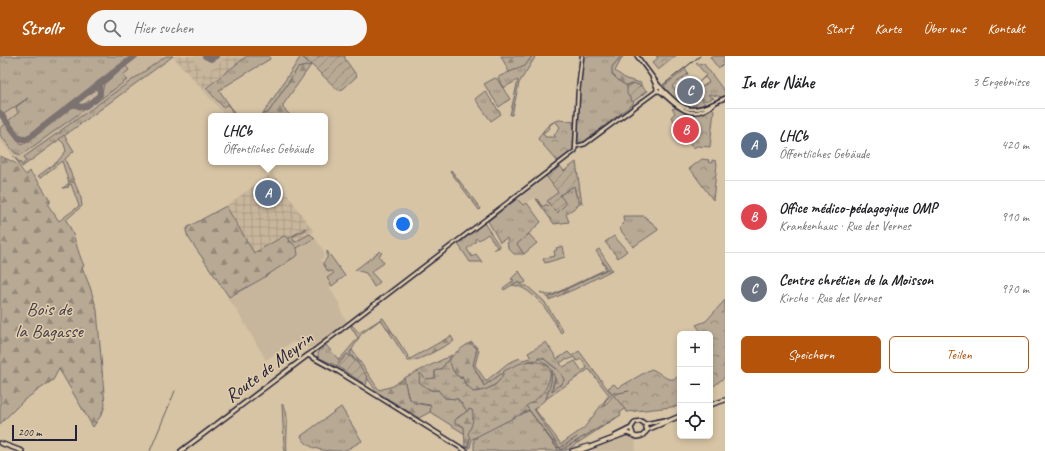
<!DOCTYPE html>
<html lang="de">
<head>
<meta charset="utf-8">
<style>
	body { margin:0; font-family:Caveat,sans-serif; background:#f6f6f6; color:#202124 }
	.controls { position:absolute; right:12px; bottom:12px; display:grid; overflow:hidden; border-radius:6px; box-shadow:0 2px 6px #0003 }
	.controls button { width:36px; height:36px; display:grid; place-items:center; padding:0; border:0; border-bottom:1px solid #e0e0e0; background:#fff; color:#202124; font:20px sans-serif }
	.scale { position:absolute; left:12px; bottom:10px; width:65px; box-sizing:border-box; padding-left:4px; border:2px solid #22223b; border-top:0; font-size:11px; line-height:14px; white-space:nowrap; color:#22223b; -webkit-text-stroke:3px #e2ceac; paint-order:stroke }
	.you { position:absolute; left:403px; top:168px; width:14px; height:14px; margin:-10px; border:3px solid #fff; border-radius:50%; background:#1a73e8; box-shadow:0 0 0 6px #1a73e833 }
	.badge { display:grid; place-items:center; width:26px; height:26px; border-radius:50%; background:#b45309; color:#fff; font-size:13px; font-weight:700 }
	.pin { position:absolute; translate:-50% -50%; border:2px solid #fff; box-shadow:0 1px 4px #0006 }
	.popup { position:absolute; left:208px; top:57px; width:120px; height:52px; box-sizing:border-box; display:grid; place-content:center; border-radius:6px; background:#fff; filter:drop-shadow(0 1px 3px #0005); font-size:13px; white-space:nowrap; color:#757577 }
	.popup b { font-size:15px; color:#202124 }
	.popup::after { content:''; position:absolute; left:50%; top:100%; margin-left:-8px; border:8px solid transparent; border-top-color:#fff }
	.list { margin:0; padding:0; list-style:none }
	h2 { display:flex; justify-content:space-between; align-items:center; height:52px; margin:0; padding:0 16px; font-size:17px }
	h2 small { font-size:13px; font-weight:400; color:#757577 }
	.list li { display:grid; grid-template-columns:26px 1fr auto; gap:12px; align-items:center; box-sizing:border-box; height:72px; padding:0 16px; border-top:1px solid #e0e0e0 }
	.list b { display:block; font-size:15px; white-space:nowrap }
	.list p { margin:0; font-size:13px; white-space:nowrap; color:#757577 }
	.list em { font-size:13px; font-style:normal; color:#757577 }
	.actions { display:flex; gap:8px; padding:12px 16px }
	.actions a { flex:1; padding:9px 0; border:1px solid #b45309; border-radius:6px; text-align:center; font-size:14px; color:#b45309 }
	.actions .main { background:#b45309; color:#fff }
	.icon { flex:none; width:22px; height:22px; fill:none; stroke:currentColor; stroke-width:2; stroke-linecap:round; stroke-linejoin:round }
	.map { position:relative; flex:none; width:725px; height:395px; overflow:hidden }
	header { display:flex; align-items:center; gap:24px; box-sizing:border-box; height:56px; padding:0 20px; background:#b45309; color:#fff }
	header strong { font-size:19px }
	nav { display:flex; gap:22px; margin-inline-start:auto; font-size:14px }
	.search { width:280px; height:36px; background:#f6f6f6; display:flex; align-items:center; gap:10px; box-sizing:border-box; padding:0 14px; border-radius:22px; color:#757577; font-size:15px }
	main { display:flex }
	aside { flex:1; background:#fff }
	.map>svg:first-child { display:block }
	.built { fill:#c8b69c }
	.industrial { fill:url(#industrial-grid) }
	.grass { fill:url(#grass-tufts); stroke:#6d6668; fill-rule:evenodd }
	.forest { fill:url(#forest-firs); stroke:#6d6668 }
	.wetland { fill:url(#wetland-marsh); stroke:#6d6668 }
	.park { fill:url(#park-crowns); stroke:#6d6668; fill-rule:evenodd }
	.garden { fill:url(#garden-furrows); stroke:#6d6668 }
	.pitch { fill:#b8a994; stroke:#6d6668 }
	.lines { fill:none; stroke-linecap:round; stroke-linejoin:round }
	.stream { stroke:#655d62; stroke-width:1 }
	.taxiway { stroke:#7c7370; stroke-width:6 }
	.secondary-casing { stroke:#22223b; stroke-width:5.5 }
	.primary-casing { stroke:#22223b; stroke-width:6 }
	.secondary { stroke:#e2ceac; stroke-width:2.5 }
	.primary { stroke:#e2ceac; stroke-width:3 }
	.tram { stroke:#22223b; stroke-width:1 }
	.labels { text-anchor:middle; dominant-baseline:central; stroke-width:3; stroke-linejoin:round; paint-order:stroke }
	.park-label { font-size:19px; fill:#403d4d; stroke:#e2ceac }
	.street-label { font-size:19px; fill:#22223b; stroke:#e2ceac }
</style>
</head>
<body>
<header>
<strong>Strollr</strong>
<div class="search"><svg class="icon" aria-label="search" viewBox="0 0 24 24"><circle cx="10" cy="10" r="6"/><path d="M15 15l6 6"/></svg>Hier suchen</div>
<nav><a>Start</a><a>Karte</a><a>Über uns</a><a>Kontakt</a></nav>
</header>
<main>
<div class="map">
<svg width="725" height="395" viewBox="0 0 725 395">
	<defs>
		<pattern id="industrial-grid" width="8" height="8" patternUnits="userSpaceOnUse"><rect width="8" height="8" fill="#c8b69c"/><path d="M0 4h8M4 0v8" fill="none" stroke="#ac9c87"/></pattern>
		<pattern id="grass-tufts" width="24" height="20" patternUnits="userSpaceOnUse"><rect width="24" height="20" fill="#b8a994"/><path d="M3 7l-1-3M5 7V3M7 7l1-3M15 17l-1-3M17 17v-4M19 17l1-3" fill="none" stroke="#95897a"/></pattern>
		<pattern id="forest-firs" width="22" height="20" patternUnits="userSpaceOnUse"><rect width="22" height="20" fill="#b8a994"/><path d="M5 1l3.5 6h-7zM16 11l3.5 6h-7z" fill="#95897a"/></pattern>
		<pattern id="wetland-marsh" width="20" height="14" patternUnits="userSpaceOnUse"><rect width="20" height="14" fill="#b8a994"/><path d="M1 5h8M5 5V1M11 12h8M15 12V8" fill="none" stroke="#95897a"/></pattern>
		<pattern id="park-crowns" width="20" height="18" patternUnits="userSpaceOnUse"><rect width="20" height="18" fill="#b8a994"/><path d="M2 6a3 3 0 1 1 6 0M12 15a3 3 0 1 1 6 0" fill="none" stroke="#95897a"/></pattern>
		<pattern id="garden-furrows" width="10" height="10" patternUnits="userSpaceOnUse"><rect width="10" height="10" fill="#b8a994"/><path d="M-1 1l2-2M0 10L10 0M9 11l2-2" fill="none" stroke="#95897a"/></pattern>
	</defs>
	<rect width="100%" height="100%" fill="#d7c4a5"/>
	<filter id="ink" filterUnits="userSpaceOnUse"><feTurbulence type="fractalNoise" baseFrequency=".025" numOctaves="2"/><feDisplacementMap in="SourceGraphic" scale="8" xChannelSelector="R" yChannelSelector="G"/><feConvolveMatrix kernelMatrix="1 2 1 2 8 2 1 2 1" color-interpolation-filters="sRGB"/></filter>
	<g filter="url(#ink)">
		<path class="built" d="M 0,0 L 241,0 L 232,11 L 206,31 L 223,51 L 227,47 L 237,60 L 226,60 L 173,1 L 22,111 L 0,84 Z
			M 546,120 L 558,136 L 547,145 L 550,148 L 548,150 L 546,148 L 543,150 L 535,142 L 523,149 L 516,142 Z
			M 315,182 L 324,195 L 324,201 L 321,204 L 328,216 L 332,215 L 334,218 L 327,222 L 332,230 L 330,232 L 340,249 L 342,258 L 348,267 L 313,292 L 308,292 L 305,289 L 301,292 L 297,287 L 292,286 L 266,304 L 236,253 L 227,242 L 289,206 L 298,199 L 297,192 Z
			M 630,380 L 636,382 L 635,395 L 587,395 Z"/>
		<path class="industrial" d="M 179,0 L 191,0 L 205,18 L 228,0 L 234,0 L 236,2 L 239,0 L 247,0 L 203,33 L 176,3 Z
			M 272,117 L 314,176 L 295,186 L 292,180 L 288,182 L 284,180 L 254,198 L 226,150 Z"/>
		<path class="grass" d="M 0,0 L 132,0 L 30,78 L 23,81 L 18,78 L 8,65 L 18,57 L 16,51 L 28,42 L 4,58 L 0,54 Z
			M 166,0 L 173,0 L 22,111 L 13,100 L 23,109 L 26,104 L 24,101 L 58,77 L 61,77 L 60,75 Z
			M 247,0 L 269,0 L 270,3 L 219,34 L 237,60 L 230,60 L 233,57 L 228,48 L 223,51 L 206,32 Z
			M 301,0 L 311,9 L 298,12 L 268,57 L 263,58 Z
			M 532,0 L 535,0 L 534,3 L 519,27 L 512,59 L 510,59 L 518,24 L 503,32 L 498,21 L 525,9 Z
			M 584,0 L 621,0 L 612,11 L 621,26 L 627,30 L 629,41 L 634,47 L 581,88 L 578,84 L 578,50 Z
			M 696,7 L 704,8 L 725,36 L 725,40 L 722,41 L 709,38 L 708,39 L 714,42 L 705,45 L 695,33 L 701,30 L 702,31 L 709,26 L 705,21 L 699,26 L 706,19 Z
			M 126,10 L 129,14 L 123,19 L 127,24 L 94,48 L 101,41 L 104,28 Z
			M 495,22 L 497,23 L 510,43 L 499,51 L 484,28 Z
			M 485,35 L 501,58 L 491,65 L 475,43 Z
			M 75,51 L 84,54 L 21,99 L 15,97 L 0,79 L 0,72 L 6,68 L 22,89 L 70,52 Z
			M 451,114 L 481,153 L 479,154 L 450,115 Z
			M 574,130 L 576,139 L 580,148 L 566,158 L 569,166 L 554,168 L 536,143 L 537,143 L 542,150 L 545,150 L 546,148 L 548,150 L 550,148 L 558,157 L 560,139 Z
			M 517,143 L 523,149 L 527,147 L 541,166 L 518,188 L 524,198 L 514,198 L 508,192 L 507,182 L 500,186 L 488,165 Z
			M 623,160 L 644,160 L 657,171 L 658,174 L 633,191 L 619,172 L 624,167 Z
			M 484,167 L 500,191 L 493,194 L 497,191 L 488,178 L 479,184 L 477,182 L 475,183 L 476,185 L 467,193 L 472,201 L 476,198 L 482,206 L 470,206 L 458,188 Z
			M 305,172 L 306,174 L 292,181 L 295,186 L 310,178 L 315,182 L 297,192 L 288,184 L 289,182 Z
			M 614,180 L 627,195 L 618,202 L 605,186 Z
			M 563,190 L 565,201 L 545,207 L 543,203 L 555,200 L 554,195 L 557,194 L 556,192 Z
			M 327,195 L 345,220 L 332,230 L 327,222 L 334,217 L 332,215 L 328,216 L 323,207 L 327,202 Z
			M 380,195 L 382,197 L 379,200 L 384,207 L 371,216 L 380,226 L 374,231 L 366,217 L 355,214 Z
			M 603,205 L 608,213 L 548,242 L 540,236 L 547,239 L 552,239 L 606,213 L 602,206 Z
			M 517,226 L 522,230 L 527,230 L 544,245 L 563,275 L 561,277 C 551,260 534,231 512,229 Z
			M 381,263 L 382,265 L 380,264 L 361,278 L 350,297 L 354,303 L 347,298 L 337,310 L 322,303 L 318,303 L 318,297 L 326,289 L 339,304 L 358,282 L 351,271 L 352,269 L 359,277 Z
			M 472,286 L 479,294 L 475,309 L 486,325 L 508,307 L 520,302 L 522,304 L 531,302 L 528,297 L 546,286 L 557,303 L 568,296 L 572,300 L 579,295 L 612,339 L 606,344 L 602,352 L 614,339 L 625,353 L 620,357 L 621,359 L 561,394 L 534,355 L 534,352 L 561,388 L 584,372 L 609,339 L 589,313 L 546,343 L 551,326 L 552,314 C 558,320 552,327 552,335 L 559,329 L 561,329 L 564,324 L 557,313 L 543,302 L 537,303 L 538,304 L 528,305 L 526,350 L 529,353 L 520,359 L 530,354 L 559,395 L 474,395 L 474,383 L 477,382 L 466,356 L 457,362 L 458,368 L 464,371 L 465,378 L 430,356 L 430,349 C 408,346 408,344 404,322 L 452,299 L 441,313 L 435,315 L 435,322 L 426,323 L 421,318 C 423,327 426,337 438,334 L 445,342 L 458,343 L 467,354 L 503,320 L 501,318 L 484,330 C 478,312 468,317 477,293 L 470,288 L 468,288 ZM 574,301 L 577,305 L 581,303 L 587,312 L 582,315 L 575,305 L 563,311 L 560,307 L 566,303 L 568,304 Z
			M 341,351 L 362,385 C 356,388 348,394 342,395 C 326,395 308,395 301,380 Z"/>
		<path class="forest" d="M 501,0 L 532,0 L 525,10 L 509,16 Z
			M 621,0 L 623,0 L 615,15 L 626,23 L 641,27 L 641,30 C 635,27 633,29 628,29 C 623,30 615,21 612,18 L 612,11 Z
			M 311,9 L 283,49 L 283,52 L 291,60 L 261,60 L 263,58 L 268,57 L 298,12 Z
			M 64,79 L 74,95 L 65,103 L 81,142 L 82,150 L 66,164 C 75,178 77,195 84,210 L 82,211 L 90,231 L 97,254 L 105,349 L 102,358 L 93,371 L 59,313 L 53,324 L 24,344 L 0,368 L 0,100 C 6,103 13,105 18,109 C 22,113 22,116 27,119 L 29,115 L 38,125 L 50,144 L 50,147 L 48,149 L 59,165 L 79,150 L 71,128 L 68,129 L 69,131 L 63,132 L 69,127 L 62,105 L 40,122 L 38,120 L 57,106 L 66,95 L 64,88 L 59,83 Z
			M 226,150 L 254,197 L 284,180 L 289,182 L 289,184 L 297,192 L 298,199 L 260,224 L 229,241 L 188,181 L 186,175 L 188,171 Z
			M 599,193 L 612,214 L 575,233 L 549,244 L 548,242 L 608,213 L 596,195 Z
			M 519,215 L 526,226 L 523,228 L 517,226 L 504,234 L 503,232 L 514,224 L 511,223 Z
			M 383,262 L 410,303 L 451,280 L 454,285 C 442,291 419,306 408,305 L 382,265 L 381,263 Z
			M 468,288 L 472,288 L 477,293 L 473,309 L 484,330 L 501,318 L 503,319 C 498,330 485,335 473,336 C 468,333 467,329 463,324 C 462,322 456,319 454,317 C 441,303 458,295 468,288 Z
			M 352,294 L 379,334 L 393,330 L 404,322 L 408,341 L 414,347 L 431,350 L 430,356 L 419,362 L 377,336 L 350,297 Z
			M 537,302 L 543,302 L 561,317 L 564,324 L 561,329 L 559,329 L 552,335 L 555,323 L 552,314 L 551,326 L 546,343 L 534,353 L 561,394 L 616,362 L 567,394 L 559,395 L 526,350 L 551,319 L 549,310 Z
			M 282,348 C 291,355 285,383 287,395 L 285,395 L 284,390 Z
			M 470,353 L 473,355 C 474,360 473,372 469,376 L 470,382 L 467,392 L 465,391 L 464,371 L 460,368 L 455,368 L 455,364 Z"/>
		<path class="wetland" d="M 449,303 L 453,315 L 461,323 L 462,320 L 466,331 L 468,330 L 473,336 C 487,335 501,329 504,315 C 520,307 534,299 550,312 C 552,329 541,342 526,350 L 529,354 L 472,383 L 470,392 L 468,392 L 470,382 L 468,378 C 471,372 475,362 472,354 L 469,353 L 467,355 L 458,343 L 445,342 L 438,334 C 431,336 424,330 419,326 L 420,317 L 426,323 L 435,322 L 435,315 L 441,313 Z"/>
		<path class="park" d="M 656,0 L 676,0 L 658,14 L 652,7 L 658,2 Z
			M 712,0 L 725,0 L 725,7 L 718,12 L 710,1 Z
			M 686,13 L 688,18 L 672,30 L 680,40 L 687,35 L 695,45 L 701,42 L 705,48 C 684,55 676,47 664,30 Z
			M 676,52 C 689,58 698,57 712,52 L 714,54 L 710,91 L 697,90 L 693,92 L 671,61 L 675,57 L 672,53 Z
			M 560,64 L 574,66 C 573,93 581,89 558,106 L 538,83 C 543,74 550,65 560,64 ZM 555,65 L 560,71 L 554,79 L 556,81 L 545,81 L 543,77 L 550,72 L 549,70 Z
			M 702,103 L 709,104 L 708,106 L 712,107 L 712,104 L 716,105 L 717,108 L 713,144 L 691,114 L 689,113 Z
			M 725,244 L 725,321 L 710,333 L 710,294 L 713,290 L 710,286 L 710,278 L 703,278 L 696,269 L 706,265 Z
			M 651,313 C 662,316 668,330 680,319 L 680,350 L 627,356 L 608,332 L 614,328 L 618,332 Z"/>
		<path class="garden" d="M 302,0 L 345,0 L 345,3 L 357,20 L 343,33 L 338,34 Z
			M 633,27 L 641,30 L 647,35 L 633,46 L 627,38 L 627,30 Z
			M 576,106 L 582,148 L 576,139 L 574,130 L 560,139 L 566,148 L 557,157 L 547,145 L 558,136 L 546,120 L 560,110 L 564,115 Z
			M 347,298 C 357,304 362,313 368,323 L 366,329 L 337,310 Z"/>
		<path class="pitch" d="M 529,178 L 537,187 L 524,198 L 517,188 Z"/>
		<g class="lines">
			<path class="stream" d="M 614,338 L 629,335
				M 529,354 L 557,391 L 560,392 L 577,381
				M 150,395 L 175,335"/>
			<path class="taxiway" d="M 205,0 L 211,3 L 216,0
				M 73,48 L 81,51 L 86,50 L 100,39 L 99,28
				M 0,57 L 19,82 L 26,84 L 135,0"/>
			<g class="secondary-casing">
				<path id="secondary" d="M 637,0 L 660,31
					M 652,21 L 657,32
					M656.5 33a2.5 2.5 0 1 1 5 0a2.5 2.5 0 1 1-5 0Z
					M 662,33 C 687,58 692,58 725,42
					M 660,35 C 677,50 691,68 715,47
					M 577,90 L 585,88 L 658,34
					M 485,164 L 494,157
					M 308,299 L 575,95 L 578,36 L 582,0"/>
			</g>
			<g class="primary-casing">
				<path id="primary" d="M 710,349 L 725,344
					M 645,368 L 665,364
					M 647,374 L 680,360
					M 615,380 L 631,372
					M 0,387 L 22,395
					M 181,395 L 308,299 L 339,316 L 466,395
					M 572,395 L 588,390
					M 579,395 L 627,377 L 637,381 L 642,380 L 647,375 L 645,368 L 641,365 L 635,366 L 631,372 L 633,378"/>
			</g>
			<use href="#secondary" class="secondary"/>
			<use href="#primary" class="primary"/>
			<path class="tram" d="M 663,29 L 700,0"/>
		</g>
	</g>
	<g class="labels">
		<g class="park-label">
			<text x="49" y="253">Bois de<tspan x="49" dy="22">la Bagasse</tspan></text>
		</g>
		<g class="street-label">
			<text transform="translate(269 311) rotate(-37)">Route de Meyrin</text>
		</g>
	</g>
</svg>
<div class="controls">
<button>+</button>
<button>−</button>
<button><svg class="icon" aria-label="locate" viewBox="0 0 24 24"><circle cx="12" cy="12" r="6"/><path d="M12 2v4M12 18v4M2 12h4M18 12h4"/></svg></button>
</div>
<div class="scale">200 m</div>
<div class="you"></div>
<div class="pin badge" style="left:268px;top:137px;background:#5c6f8a">A</div>
<div class="popup"><b>LHCb</b>Öffentliches Gebäude</div>
<div class="pin badge" style="left:686px;top:74px;background:#e0444e">B</div>
<div class="pin badge" style="left:690px;top:35px;background:#6b7280">C</div>
</div>
<aside>
<h2>In der Nähe<small>3 Ergebnisse</small></h2>
<ul class="list">
<li><span class="badge" style="background:#5c6f8a">A</span><div><b>LHCb</b><p>Öffentliches Gebäude</p></div><em>420 m</em></li>
<li><span class="badge" style="background:#e0444e">B</span><div><b>Office médico-pédagogique OMP</b><p>Krankenhaus · Rue des Vernes</p></div><em>910 m</em></li>
<li><span class="badge" style="background:#6b7280">C</span><div><b>Centre chrétien de la Moisson</b><p>Kirche · Rue des Vernes</p></div><em>970 m</em></li>
</ul>
<div class="actions"><a class="main">Speichern</a><a>Teilen</a></div>
</aside>
</main>
</body>
</html>
